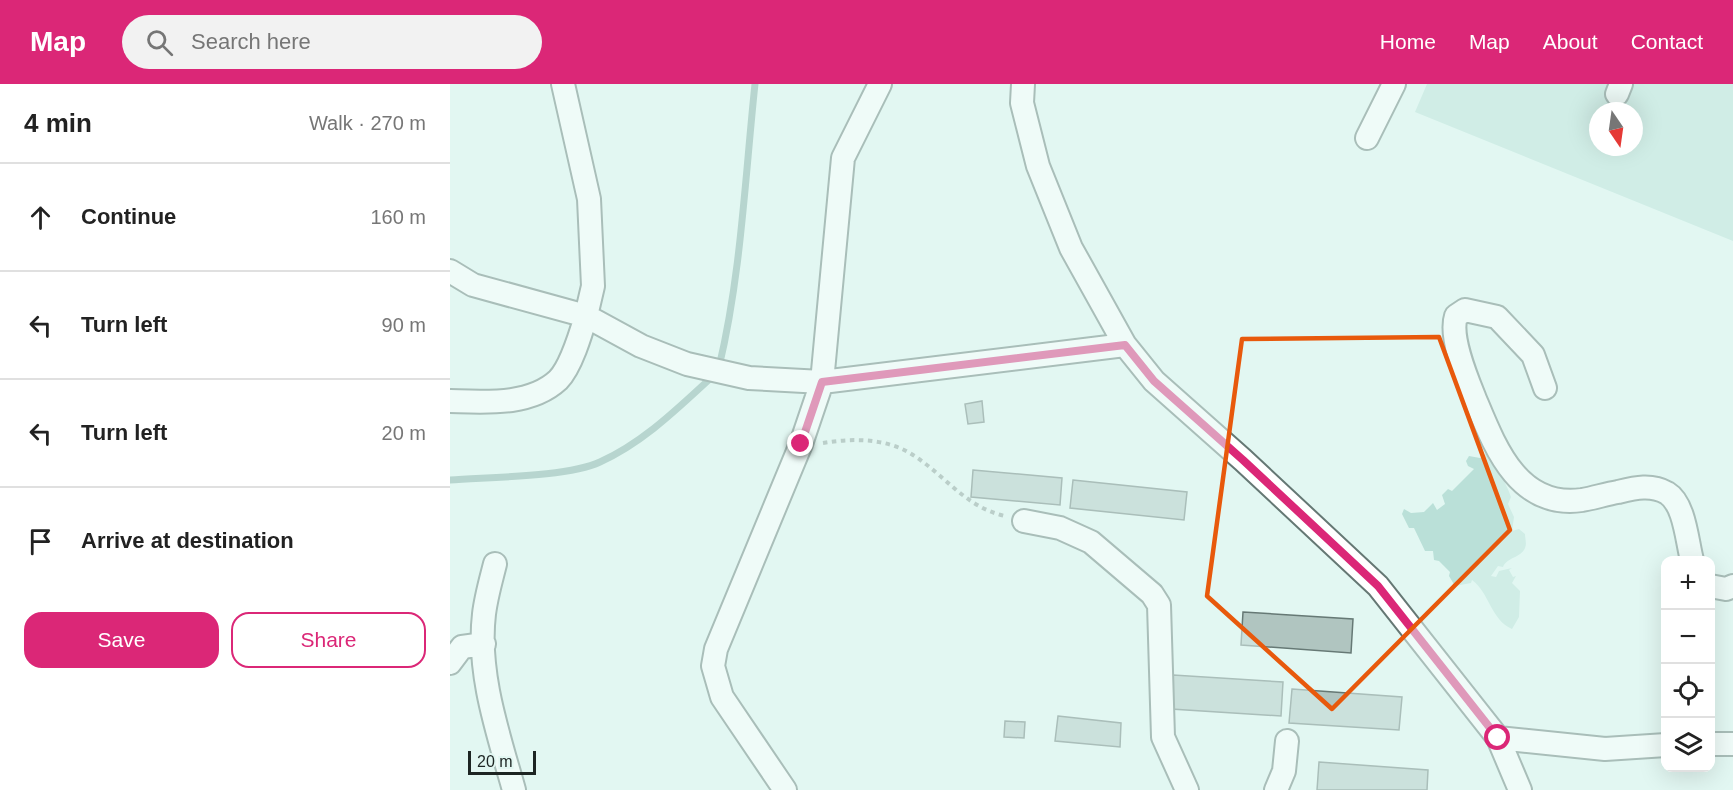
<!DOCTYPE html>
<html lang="en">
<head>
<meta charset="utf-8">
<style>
	body { margin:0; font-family:Helvetica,sans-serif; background:#f2f2f2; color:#222 }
	.controls { position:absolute; right:18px; bottom:18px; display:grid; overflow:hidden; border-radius:12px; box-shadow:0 6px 24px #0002 }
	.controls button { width:54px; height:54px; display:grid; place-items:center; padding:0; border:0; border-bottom:2px solid #e0e0e0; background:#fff; color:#222; font:30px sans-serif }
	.compass { position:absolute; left:1139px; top:18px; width:54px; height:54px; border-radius:50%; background:#fff; box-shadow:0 6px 24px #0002; rotate:167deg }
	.scale { position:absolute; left:18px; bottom:15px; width:68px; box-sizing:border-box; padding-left:6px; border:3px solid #1d2523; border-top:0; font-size:16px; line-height:21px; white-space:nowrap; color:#1d2523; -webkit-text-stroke:4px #e2f7f2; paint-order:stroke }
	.stop { position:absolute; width:18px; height:18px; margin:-14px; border:4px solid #db2777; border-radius:50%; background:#fff }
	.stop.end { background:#db2777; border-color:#fff; box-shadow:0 2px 6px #0008 }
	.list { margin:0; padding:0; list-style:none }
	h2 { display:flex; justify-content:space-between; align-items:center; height:78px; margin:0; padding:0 24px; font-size:26px }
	h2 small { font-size:20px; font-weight:400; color:#767676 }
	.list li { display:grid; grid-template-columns:39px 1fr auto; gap:18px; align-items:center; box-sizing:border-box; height:108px; padding:0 24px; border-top:2px solid #e0e0e0 }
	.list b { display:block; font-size:22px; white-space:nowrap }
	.list em { font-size:20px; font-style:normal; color:#767676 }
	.actions { display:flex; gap:12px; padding:18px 24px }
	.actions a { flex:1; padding:14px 0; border:2px solid #db2777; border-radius:18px; text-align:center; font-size:21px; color:#db2777 }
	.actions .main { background:#db2777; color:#fff }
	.icon { flex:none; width:33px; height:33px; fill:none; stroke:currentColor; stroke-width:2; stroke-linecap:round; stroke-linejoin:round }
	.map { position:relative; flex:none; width:1283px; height:706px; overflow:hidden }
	header { display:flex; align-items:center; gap:36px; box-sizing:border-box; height:84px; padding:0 30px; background:#db2777; color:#fff }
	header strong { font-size:28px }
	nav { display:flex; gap:33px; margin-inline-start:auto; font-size:21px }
	.search { width:420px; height:54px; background:#f2f2f2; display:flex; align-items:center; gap:15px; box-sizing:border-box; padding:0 21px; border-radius:33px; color:#767676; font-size:22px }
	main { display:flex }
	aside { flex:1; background:#fff }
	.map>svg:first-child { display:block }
	.green { fill:#bae0d8; fill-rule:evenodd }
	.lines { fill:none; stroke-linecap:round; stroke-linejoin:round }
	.stream { stroke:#84aca4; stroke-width:7 }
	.building { fill:#b0c5c0; stroke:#667975; stroke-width:1.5 }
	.minor-casing { stroke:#657874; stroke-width:26 }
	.path { stroke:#8b9b97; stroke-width:4; stroke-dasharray:4.5 4.5; stroke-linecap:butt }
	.minor { stroke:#fff; stroke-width:22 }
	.route { stroke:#db2777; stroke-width:8 }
	.marked { fill:none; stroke:#e8590c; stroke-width:4.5; stroke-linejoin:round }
</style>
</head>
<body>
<header>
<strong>Map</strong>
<div class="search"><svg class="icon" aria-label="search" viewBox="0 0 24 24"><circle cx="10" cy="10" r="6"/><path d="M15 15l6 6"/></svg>Search here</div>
<nav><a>Home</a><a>Map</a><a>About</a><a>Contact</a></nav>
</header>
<main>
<aside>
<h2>4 min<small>Walk · 270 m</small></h2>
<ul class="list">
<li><svg class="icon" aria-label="ahead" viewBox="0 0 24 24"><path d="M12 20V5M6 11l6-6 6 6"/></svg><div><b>Continue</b></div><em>160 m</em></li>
<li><svg class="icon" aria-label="left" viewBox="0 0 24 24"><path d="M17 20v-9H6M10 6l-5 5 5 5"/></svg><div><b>Turn left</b></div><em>90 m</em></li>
<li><svg class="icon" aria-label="left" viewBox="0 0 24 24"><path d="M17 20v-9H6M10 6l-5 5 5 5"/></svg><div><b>Turn left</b></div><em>20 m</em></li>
<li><svg class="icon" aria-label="arrive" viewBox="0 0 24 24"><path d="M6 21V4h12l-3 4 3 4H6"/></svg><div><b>Arrive at destination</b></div></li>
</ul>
<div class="actions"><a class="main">Save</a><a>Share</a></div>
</aside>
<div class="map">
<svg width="1283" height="706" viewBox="0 0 1283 706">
	<rect width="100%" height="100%" fill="#e2f7f2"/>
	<path class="green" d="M 977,0 L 1283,0 L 1283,157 L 965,28 ZM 1148,27 L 1184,27 L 1184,63 L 1148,63 Z
		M 1037,369 C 1042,373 1059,405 1061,413 L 1058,420 L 1064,433 L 1062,447 L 1069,445 L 1075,450 C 1075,454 1077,460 1075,464 C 1071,474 1057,473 1053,483 L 1048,482 L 1041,492 L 1046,493 L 1049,487 L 1062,484 L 1059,486 L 1063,493 L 1066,492 L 1062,499 L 1070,507 L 1069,533 L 1062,545 C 1041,536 1039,508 1022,496 L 1021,499 L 1005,502 L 999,492 L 1000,488 L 989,477 L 984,476 L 983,467 L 975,467 L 964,444 L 959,444 L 952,430 L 954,425 L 961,429 L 974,428 L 983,419 L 987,426 L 995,420 L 992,411 L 998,405 L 1002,407 L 1024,385 L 1018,382 L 1016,377 L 1019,372 L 1030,374 Z"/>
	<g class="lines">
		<path class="stream" d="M 269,283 C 291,191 295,94 305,0
			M 0,396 C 39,393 118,393 150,378 C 194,358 228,324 263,292"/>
	</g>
	<path class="building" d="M 532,317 L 534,338 L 518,340 L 515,320 Z
		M 523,386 L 612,394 L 610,421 L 521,413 Z
		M 623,396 L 737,408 L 734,436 L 620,424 Z
		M 793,528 L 903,535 L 901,569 L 791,561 Z
		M 723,591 L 833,598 L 831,632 L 721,625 Z
		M 842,605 L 952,613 L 949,646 L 839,639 Z
		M 608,632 L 671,639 L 670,663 L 605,657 Z
		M 555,637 L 575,638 L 574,654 L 554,653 Z
		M 869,678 L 978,686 L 977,706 L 867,706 Z"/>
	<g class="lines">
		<g class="minor-casing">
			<path id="minor" d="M 573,0 L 572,19 L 588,82 L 621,164 L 675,261 L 704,297 L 793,376 L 928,502 L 1048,654 L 1070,706
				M 1167,10 L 1171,0
				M 917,54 L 944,0
				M 0,187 L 23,201 L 136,232 L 143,202 L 139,115 L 113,0
				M 1095,304 L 1083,271 L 1047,233 L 1015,226 L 1006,232 C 999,253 1017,295 1025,315 C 1045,363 1068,425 1132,416 C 1144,414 1156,410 1168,408 C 1185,404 1201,400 1217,409 C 1235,420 1237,458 1242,476
				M 0,317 C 35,318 80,322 108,296 C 121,283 131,249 136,232 L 191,262 L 237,280 L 299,294 L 372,298 L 675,261
				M 574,437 L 610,444 L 641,458 L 702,510 L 709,521 L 713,653 L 737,706
				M 45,480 C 41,496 36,513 34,530 C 27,589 48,649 64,706
				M 1260,502 L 1276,505 L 1283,502
				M 0,579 L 12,563 L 34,560
				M 1048,654 L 1155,665 L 1216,661
				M 1260,660 L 1283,660
				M 335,706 L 272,613 L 263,582 L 266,565 L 351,360 L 372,298 L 393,74 L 430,0
				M 826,706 L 834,687 L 837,657"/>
		</g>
		<path class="path" d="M 373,359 C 403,354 437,354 463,371 C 496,392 515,423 555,432"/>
		<use href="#minor" class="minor"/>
	</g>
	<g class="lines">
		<path class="route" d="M 351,360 L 372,298 L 675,261 L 704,297 L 793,376 L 928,502 L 1048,654"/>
	</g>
	<path d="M0 0H1283V706H0ZM 989,253 L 1060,446 L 882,625 L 757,512 L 792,255 Z" fill="#e2f7f2" fill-opacity=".55" fill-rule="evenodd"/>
	<path class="marked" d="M 989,253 L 1060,446 L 882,625 L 757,512 L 792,255 Z"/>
</svg>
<div class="controls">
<button>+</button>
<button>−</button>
<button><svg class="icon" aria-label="locate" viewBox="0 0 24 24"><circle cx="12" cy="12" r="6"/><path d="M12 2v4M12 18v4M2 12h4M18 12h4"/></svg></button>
<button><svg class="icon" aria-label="layers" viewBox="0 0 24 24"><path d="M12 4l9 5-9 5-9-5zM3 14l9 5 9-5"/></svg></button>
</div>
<svg class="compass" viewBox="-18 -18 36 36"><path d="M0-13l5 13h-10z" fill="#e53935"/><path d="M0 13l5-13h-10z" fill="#767676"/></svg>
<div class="scale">20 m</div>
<div class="stop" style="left:1048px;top:654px"></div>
<div class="stop end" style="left:351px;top:360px"></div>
</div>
</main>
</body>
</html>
